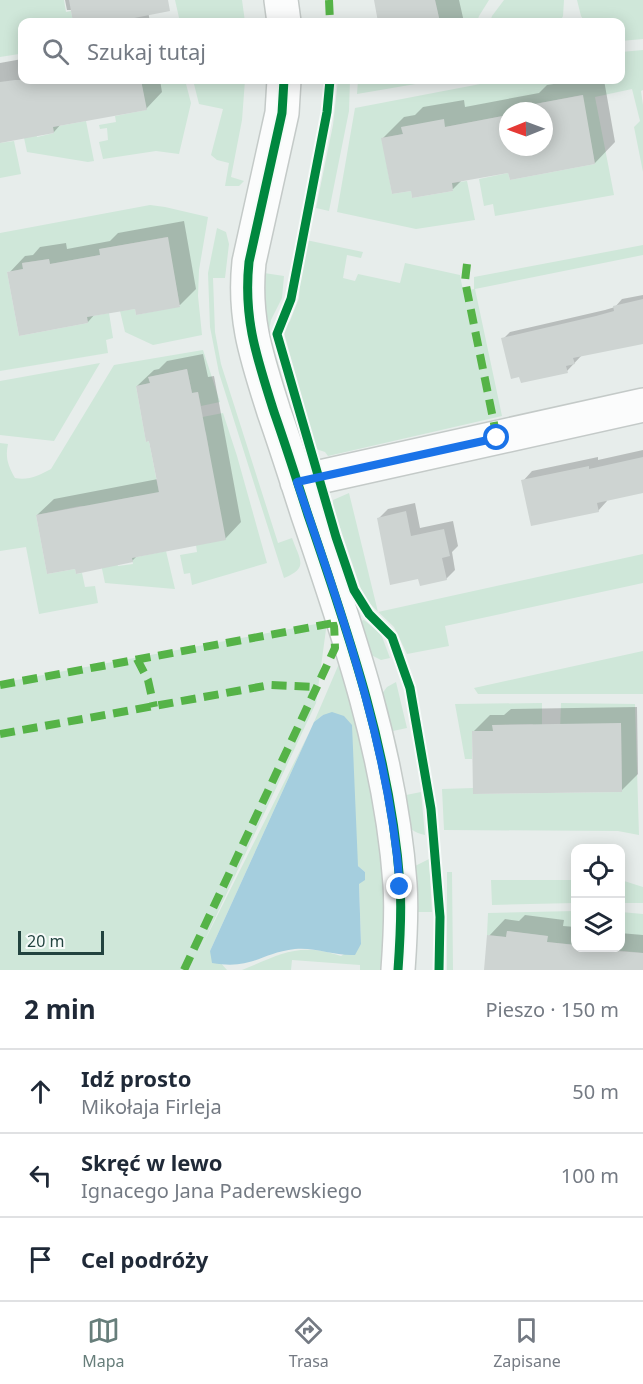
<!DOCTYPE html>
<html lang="pl">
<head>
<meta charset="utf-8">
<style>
	body { margin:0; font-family:"Noto Sans",sans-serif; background:#f6f6f7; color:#1f2937 }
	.controls { position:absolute; right:18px; bottom:18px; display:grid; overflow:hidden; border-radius:12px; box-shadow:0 3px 15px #0003 }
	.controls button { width:54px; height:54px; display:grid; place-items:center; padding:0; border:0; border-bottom:2px solid #e0e1e3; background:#fff; color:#1f2937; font:30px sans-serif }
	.compass { position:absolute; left:499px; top:102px; width:54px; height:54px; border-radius:50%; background:#fff; box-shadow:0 3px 15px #0003; rotate:269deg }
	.scale { position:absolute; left:18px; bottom:15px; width:86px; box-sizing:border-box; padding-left:6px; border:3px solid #22433f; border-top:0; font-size:16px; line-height:21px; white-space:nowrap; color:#22433f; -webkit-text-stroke:4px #f6fbf9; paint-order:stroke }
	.stop { position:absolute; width:18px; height:18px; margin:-14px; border:4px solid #1a73e8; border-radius:50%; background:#fff }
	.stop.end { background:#1a73e8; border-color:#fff; box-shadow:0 2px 6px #0008 }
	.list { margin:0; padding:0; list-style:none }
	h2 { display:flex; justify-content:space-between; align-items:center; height:78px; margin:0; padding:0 24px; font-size:26px }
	h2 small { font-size:20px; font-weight:400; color:#747a83 }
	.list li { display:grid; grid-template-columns:39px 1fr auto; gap:18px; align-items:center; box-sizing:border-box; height:84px; padding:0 24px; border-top:2px solid #e0e1e3 }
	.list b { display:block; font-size:22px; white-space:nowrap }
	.list p { margin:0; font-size:20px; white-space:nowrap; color:#747a83 }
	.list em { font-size:20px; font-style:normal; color:#747a83 }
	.icon { flex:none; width:33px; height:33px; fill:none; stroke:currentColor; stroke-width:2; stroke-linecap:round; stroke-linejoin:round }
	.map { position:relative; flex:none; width:643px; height:970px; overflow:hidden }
	.search { position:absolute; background:#fff; box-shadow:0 3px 15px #0003; left:18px; right:18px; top:18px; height:66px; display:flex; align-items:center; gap:15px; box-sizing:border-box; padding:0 21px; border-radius:12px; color:#747a83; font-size:22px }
	.sheet { height:330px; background:#fff }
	nav { display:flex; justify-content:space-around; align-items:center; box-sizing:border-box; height:84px; border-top:2px solid #e0e1e3; background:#fff; font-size:16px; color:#747a83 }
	nav a { display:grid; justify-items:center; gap:3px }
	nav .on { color:#677e7b }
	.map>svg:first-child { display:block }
	.green { fill:#cfe7d9 }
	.water { fill:#a5cede }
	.shadow { fill:#0003; fill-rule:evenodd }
	.building { fill:#ced4d2 }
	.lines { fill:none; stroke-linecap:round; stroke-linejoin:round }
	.minor-casing { stroke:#c4cac8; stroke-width:36 }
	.minor { stroke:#fbfcfc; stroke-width:33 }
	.quiet { stroke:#55b347; stroke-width:8; stroke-dasharray:15 8; stroke-linecap:butt }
	.cycleway-casing { stroke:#f6fbf9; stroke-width:13 }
	.cycleway { stroke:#00873e; stroke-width:9 }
	.route { stroke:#1a73e8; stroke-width:8 }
</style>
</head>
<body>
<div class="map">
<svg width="643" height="970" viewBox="0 0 643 970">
	<rect width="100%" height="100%" fill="#e7edeb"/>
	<path class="green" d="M 0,0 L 64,0 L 66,12 L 71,11 L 73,22 L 22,22 L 22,78 L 19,54 L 0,57 Z
		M 175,0 L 242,0 L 245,22 L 180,22 Z
		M 435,0 L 489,0 L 479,16 L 477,22 L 440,22 Z
		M 504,0 L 564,0 L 563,16 L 560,22 L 490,22 L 492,16 Z
		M 577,0 L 643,0 L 643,39 L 621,41 L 620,22 L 585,22 L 581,16 Z
		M 643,50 L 643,90 L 641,91 L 643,105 L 643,172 L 634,127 L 640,121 L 632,89 L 595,97 L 614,195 L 495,216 L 493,204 L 484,206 L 479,179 L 508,173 L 510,180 L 595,164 L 582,95 L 525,106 L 525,111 L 508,111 L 508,115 L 445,127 L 401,128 L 403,134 L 382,138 L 392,194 L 411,191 L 412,198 L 453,191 L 452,183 L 467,181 L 475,220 L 416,229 L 337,212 L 355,108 L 501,80 L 620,80 L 621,52 Z
		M 141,80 L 185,80 L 191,103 L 179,154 L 156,151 L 103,159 L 99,142 L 108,140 L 107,128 L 100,129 L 99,125 L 116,122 L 115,116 L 146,110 Z
		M 193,80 L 245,80 L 242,120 L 231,177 L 244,181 L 239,186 L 225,186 L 229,163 L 217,160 L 211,155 L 223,109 L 199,104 Z
		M 338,80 L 350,80 L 349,111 L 329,211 L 316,208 L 333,125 Z
		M 358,80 L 439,80 L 357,94 Z
		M 86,121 L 94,161 L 88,162 L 27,152 L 23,133 L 35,130 L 37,137 L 54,133 L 53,127 Z
		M 14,141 L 21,174 L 0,178 L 0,143 Z
		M 150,205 L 165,207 L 208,217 L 199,270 L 198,296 L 202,335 L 153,345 L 125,332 L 120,311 L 135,309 L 136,315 L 180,306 L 167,237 L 100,249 L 100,255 L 50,264 L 49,259 L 22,263 L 23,269 L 7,272 L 19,336 L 88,323 L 87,317 L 109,313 L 113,338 L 106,340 L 108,353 L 0,371 L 0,233 Z
		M 217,228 L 226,232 L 229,244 L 225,278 L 213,278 L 215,332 L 221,364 L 278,543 L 292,538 C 300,560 309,568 284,578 L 219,373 L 210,327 L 208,273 Z
		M 306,240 L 363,252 L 361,258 L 347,255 L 343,278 L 355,281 L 358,274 L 400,283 L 405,263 L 460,275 L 463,291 L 474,289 L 474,277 L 643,245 L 643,255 L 475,289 L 502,416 L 328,456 L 325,452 L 316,449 L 283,329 L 290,321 L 299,298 L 301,265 Z
		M 264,273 L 284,276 L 282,298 L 271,320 L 268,336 L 263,315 Z
		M 203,350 L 220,402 L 201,406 L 198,392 L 192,393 L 187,369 L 149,377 L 150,383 L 136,386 L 146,442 L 149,441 L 160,498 L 138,496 L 111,501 L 111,506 L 80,506 L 36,515 L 47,574 L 75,569 L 76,574 L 82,573 L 85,587 L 95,586 L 98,603 L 39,614 L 26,547 L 0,551 L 0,443 L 8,444 C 5,457 8,466 15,478 C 28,481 40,475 51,469 L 114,365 Z
		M 100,363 L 54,441 L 0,435 L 0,381 Z
		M 223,413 L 237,456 L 267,563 L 192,585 L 190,573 L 184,574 L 180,555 L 197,552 L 196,545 L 209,450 L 206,433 L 197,418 Z
		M 349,493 L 378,612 L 643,554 L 643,583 L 445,626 L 449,646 L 407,654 L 394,627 L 369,603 L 361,589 L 333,507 L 333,500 Z
		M 166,551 L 175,589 L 105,583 L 101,564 L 116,561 L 118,566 L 133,564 L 132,558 Z
		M 364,620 L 381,634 L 390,658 L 381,660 L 371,655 L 360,621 Z
		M 327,622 L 316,703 L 202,946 L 309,733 L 210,951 L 227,970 L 239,970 L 0,970 L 0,683 Z
		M 643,651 L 643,694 L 478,694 L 474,688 Z
		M 341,659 C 351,702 364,745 372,788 C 383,847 387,910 383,970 L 360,970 L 360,965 L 292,960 L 291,970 L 242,970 C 282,954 298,942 341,956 L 361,944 L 359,883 L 365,872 L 358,866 L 323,715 L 314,722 Z
		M 396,682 L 407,728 L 388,732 L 381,695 L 387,687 Z
		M 542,703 L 542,731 L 532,724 L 493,725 L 493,731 L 472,731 L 472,759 L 465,759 L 455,704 Z
		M 561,703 L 635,704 L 639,835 L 618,831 L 444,830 L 442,789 L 473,788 L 473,794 L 622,792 L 621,724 L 574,724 L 560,731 Z
		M 421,792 L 425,835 C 402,830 404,816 401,796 Z
		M 429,859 L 432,912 L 412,912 L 410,880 L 415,866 Z
		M 447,872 L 452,872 L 453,970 L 447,970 Z
		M 491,880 L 575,880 L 575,903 L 492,905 Z
		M 621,880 L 643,887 L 643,903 L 621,903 Z
		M 575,911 L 575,945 L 547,942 L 547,936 L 507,931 L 506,937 L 487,935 L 488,913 Z
		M 621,912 L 643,914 L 643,953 L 595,948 L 620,948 Z"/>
	<path class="water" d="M 332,712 L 344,716 L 352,725 L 358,866 L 365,872 L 365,880 L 359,884 L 361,944 L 355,955 C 334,956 316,947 295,949 C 260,953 253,970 212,963 L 210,951 L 314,722 L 323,715 Z"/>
	<path class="shadow" d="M 65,0 L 146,0 L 150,22 L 74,22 L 72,10 L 67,10 Z
		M 376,0 L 459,0 L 464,22 L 380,22 Z
		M 22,59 L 22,80 L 160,80 L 162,92 L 146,109 L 61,124 L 54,132 L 0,142 L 0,63 Z
		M 579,80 L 604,80 L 615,142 L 595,163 L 509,171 L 463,179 L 453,189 L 412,189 L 383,138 L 404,117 L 415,115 L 423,107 L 464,100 L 465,107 L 539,93 L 547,85 ZM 508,111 L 544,111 L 544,147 L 508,147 Z
		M 184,221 L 196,289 L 180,305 L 136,307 L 95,314 L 88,322 L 9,273 L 25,256 L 33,255 L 40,247 L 66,243 L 67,249 L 110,241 L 118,233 Z
		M 643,295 L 643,337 L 582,355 L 567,371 L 503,339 L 510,332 L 605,310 L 615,307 L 622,299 Z
		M 203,354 L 208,377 L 214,376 L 241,522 L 225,539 L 138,555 L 132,561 L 76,567 L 37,515 L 54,499 L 158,479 L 137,386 L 154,370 L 159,369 L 167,361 Z
		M 643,450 L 643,491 L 607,499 L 607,501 L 598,511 L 523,481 L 532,471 L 598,457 L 598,460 Z
		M 415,503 L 420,528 L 453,521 L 458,546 L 452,552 L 455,570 L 446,579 L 419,577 L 378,519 L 388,509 Z
		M 637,707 L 638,774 L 621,791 L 473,732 L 490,715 L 504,715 L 511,709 Z
		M 525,915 L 564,920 L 563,926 L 576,927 L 576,948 L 620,948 L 620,933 L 643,935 L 643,970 L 485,970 L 489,936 L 505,919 L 519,921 Z"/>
	<path class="building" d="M 69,0 L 168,0 L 170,11 L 124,20 L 124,22 L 73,22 Z
		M 374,0 L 435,0 L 440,22 L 378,22 Z
		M 15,80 L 141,80 L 147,110 L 53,127 L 54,133 L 0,143 L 0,82 Z
		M 583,95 L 595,164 L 510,180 L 508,173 L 452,183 L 453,191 L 412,198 L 411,191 L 392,194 L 381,138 L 403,134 L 401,127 L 444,119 L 445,127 L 508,115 L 508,147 L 544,147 L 544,111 L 525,111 L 524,106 Z
		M 168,237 L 180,307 L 136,315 L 135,309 L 87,317 L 88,323 L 19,336 L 7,272 L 23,269 L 22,263 L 49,259 L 50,264 L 100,255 L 99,249 Z
		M 643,299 L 643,344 L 573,358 L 575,364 L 566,366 L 568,373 L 521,383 L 519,377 L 511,379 L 501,338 L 596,316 L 614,311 L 613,306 Z
		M 187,369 L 192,393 L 198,392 L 226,540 L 132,558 L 133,562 L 76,574 L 75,569 L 47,574 L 36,515 L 159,492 L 149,441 L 146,442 L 136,386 L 150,383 L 148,377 Z
		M 643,457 L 643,493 L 597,503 L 599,512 L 531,526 L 521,480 L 589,466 L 589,469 Z
		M 406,511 L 411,536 L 444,529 L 450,556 L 442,558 L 447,580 L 420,586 L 418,579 L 390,585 L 377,518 Z
		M 621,723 L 622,792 L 473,794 L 472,731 L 493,731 L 492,725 Z
		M 507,931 L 548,936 L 547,942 L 576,945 L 576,948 L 643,953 L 643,970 L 484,970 L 487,935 L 506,937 Z"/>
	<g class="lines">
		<g class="minor-casing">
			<path id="minor" d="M 281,0 L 284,22
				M 284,80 L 282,113 L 249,262 C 243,319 257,358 274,412 C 286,446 297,481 308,515 C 349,635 391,757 400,884 C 402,912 400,942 398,970
				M 297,482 L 643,405"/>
		</g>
		<use href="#minor" class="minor"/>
		<path class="quiet" d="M 329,0 L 330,22
			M 467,264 L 465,281 L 497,438
			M 137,659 L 148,680 L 154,707
			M 0,685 L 339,622
			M 0,734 L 270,685 L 317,687
			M 184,970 L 335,648 L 334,622"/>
		<g class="cycleway-casing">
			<path id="cycleway" d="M 284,80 L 282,113 L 249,262 C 243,319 257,358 274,412 C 286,446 297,481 308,515 C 349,635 391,757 400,884 C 402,912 400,942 398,970
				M 330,80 L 327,112 L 291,299 L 277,334 L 336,537 L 354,590 L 369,614 L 392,637 L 410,688 L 431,809 L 440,917 L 439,970"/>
		</g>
		<use href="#cycleway" class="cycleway"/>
	</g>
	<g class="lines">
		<path class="route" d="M 400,887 C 389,746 342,614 297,482 L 497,438"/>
	</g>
</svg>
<div class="controls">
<button><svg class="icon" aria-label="locate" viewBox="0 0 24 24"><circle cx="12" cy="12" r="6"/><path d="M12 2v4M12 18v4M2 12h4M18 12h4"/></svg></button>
<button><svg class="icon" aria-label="layers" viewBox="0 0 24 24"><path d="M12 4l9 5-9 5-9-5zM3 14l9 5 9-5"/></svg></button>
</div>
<svg class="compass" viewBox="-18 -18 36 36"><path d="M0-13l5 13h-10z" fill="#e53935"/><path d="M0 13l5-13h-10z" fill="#747a83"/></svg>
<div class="scale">20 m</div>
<div class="stop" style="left:497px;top:438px"></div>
<div class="stop end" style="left:400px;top:887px"></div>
<div class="search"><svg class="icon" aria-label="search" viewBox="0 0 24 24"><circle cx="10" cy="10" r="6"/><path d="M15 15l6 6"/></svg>Szukaj tutaj</div>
</div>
<section class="sheet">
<h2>2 min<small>Pieszo · 150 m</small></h2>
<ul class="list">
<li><svg class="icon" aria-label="ahead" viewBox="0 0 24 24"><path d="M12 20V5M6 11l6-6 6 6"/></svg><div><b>Idź prosto</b><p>Mikołaja Firleja</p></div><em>50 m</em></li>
<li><svg class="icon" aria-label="left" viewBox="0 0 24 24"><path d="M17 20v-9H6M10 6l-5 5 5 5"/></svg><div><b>Skręć w lewo</b><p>Ignacego Jana Paderewskiego</p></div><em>100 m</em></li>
<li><svg class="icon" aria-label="arrive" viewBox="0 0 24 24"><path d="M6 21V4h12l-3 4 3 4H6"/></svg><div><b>Cel podróży</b></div></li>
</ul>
</section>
<nav>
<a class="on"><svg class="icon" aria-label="map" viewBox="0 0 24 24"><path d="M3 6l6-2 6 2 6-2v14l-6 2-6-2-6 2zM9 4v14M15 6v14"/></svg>Mapa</a>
<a><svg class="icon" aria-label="directions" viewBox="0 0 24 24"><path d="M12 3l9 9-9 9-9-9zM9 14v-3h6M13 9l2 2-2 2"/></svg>Trasa</a>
<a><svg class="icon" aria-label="saved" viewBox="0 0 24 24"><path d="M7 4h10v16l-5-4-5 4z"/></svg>Zapisane</a>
</nav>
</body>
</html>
